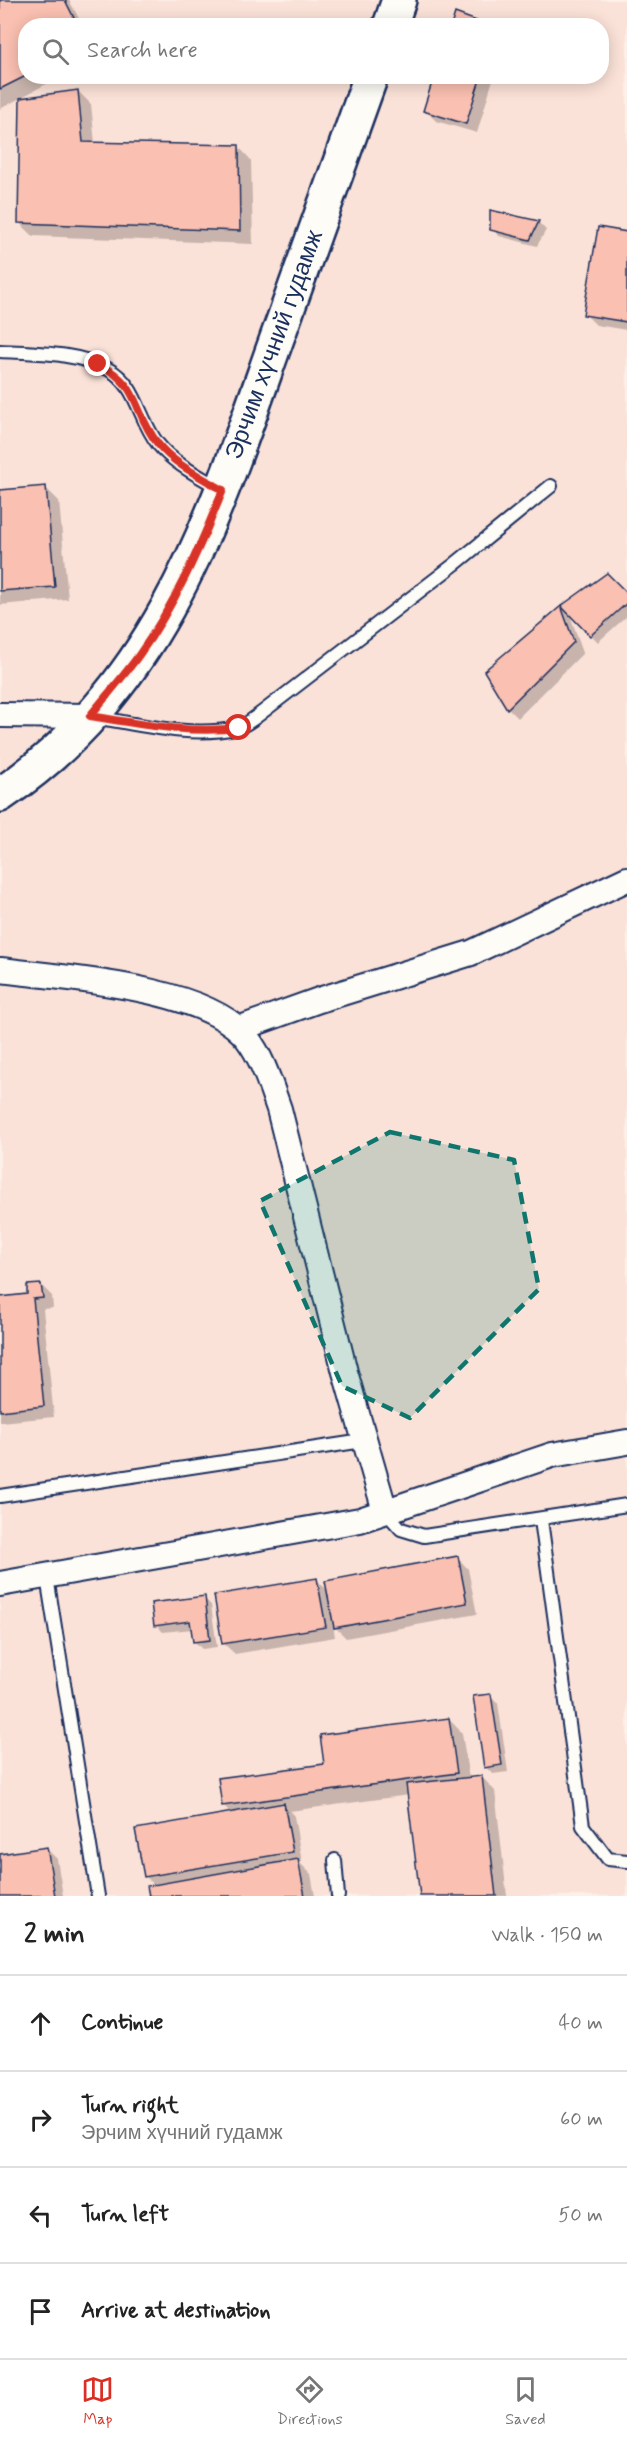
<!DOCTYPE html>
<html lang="en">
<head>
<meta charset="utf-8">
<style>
	body { margin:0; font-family:Mynerve,sans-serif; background:#f2f2f2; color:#222 }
	.stop { position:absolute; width:18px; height:18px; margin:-14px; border:4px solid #d93025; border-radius:50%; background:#fff }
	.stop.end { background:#d93025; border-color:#fff; box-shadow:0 2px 6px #0008 }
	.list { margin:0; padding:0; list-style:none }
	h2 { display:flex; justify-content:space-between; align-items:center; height:78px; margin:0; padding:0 24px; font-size:26px }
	h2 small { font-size:20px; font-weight:400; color:#767676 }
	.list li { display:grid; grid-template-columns:39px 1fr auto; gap:18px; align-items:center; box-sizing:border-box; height:96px; padding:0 24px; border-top:2px solid #e0e0e0 }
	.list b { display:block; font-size:22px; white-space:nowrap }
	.list p { margin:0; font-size:20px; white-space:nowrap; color:#767676 }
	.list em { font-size:20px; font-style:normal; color:#767676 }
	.icon { flex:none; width:33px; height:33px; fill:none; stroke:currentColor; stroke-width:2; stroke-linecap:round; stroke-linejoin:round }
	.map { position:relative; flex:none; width:627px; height:1896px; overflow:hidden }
	.search { position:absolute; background:#fff; box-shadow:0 3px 15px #0003; left:18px; right:18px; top:18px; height:66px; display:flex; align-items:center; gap:15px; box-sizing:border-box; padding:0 21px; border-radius:24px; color:#767676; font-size:22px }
	.sheet { height:462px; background:#fff }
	nav { display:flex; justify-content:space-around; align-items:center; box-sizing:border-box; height:84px; border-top:2px solid #e0e0e0; background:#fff; font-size:16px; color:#767676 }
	nav a { display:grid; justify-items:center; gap:3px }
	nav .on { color:#d93025 }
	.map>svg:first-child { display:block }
	.built { fill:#fbe2d8; fill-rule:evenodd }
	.shadow { fill:#0003 }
	.building { fill:#fac0b1; stroke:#1b2f5e; stroke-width:1.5 }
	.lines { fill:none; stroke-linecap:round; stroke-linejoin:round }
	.service-casing { stroke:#1b2f5e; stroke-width:16 }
	.minor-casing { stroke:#1b2f5e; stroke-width:28 }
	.secondary-casing { stroke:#1b2f5e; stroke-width:38 }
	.service { stroke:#fdfcf7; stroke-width:12 }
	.minor { stroke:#fdfcf7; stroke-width:24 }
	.secondary { stroke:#fdfcf7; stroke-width:33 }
	.route { stroke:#d93025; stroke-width:8 }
	.marked { fill:#0f766e; fill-opacity:0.2; stroke:#0f766e; stroke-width:4.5; stroke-dasharray:12 8; stroke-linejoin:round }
	.labels { text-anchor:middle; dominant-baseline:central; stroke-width:5; stroke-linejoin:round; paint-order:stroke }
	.street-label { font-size:24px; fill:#1b2f5e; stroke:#fdfcf7 }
</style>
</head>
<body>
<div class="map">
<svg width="627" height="1896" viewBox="0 0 627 1896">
	<rect width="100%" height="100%" fill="#fcf0e9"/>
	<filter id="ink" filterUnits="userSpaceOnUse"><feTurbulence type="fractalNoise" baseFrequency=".0167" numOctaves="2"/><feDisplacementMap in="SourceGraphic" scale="12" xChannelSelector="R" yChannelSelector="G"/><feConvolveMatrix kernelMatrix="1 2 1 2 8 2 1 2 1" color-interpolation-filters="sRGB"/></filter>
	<g filter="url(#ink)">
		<path class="built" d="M 0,0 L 627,0 L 627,1896 L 0,1896 ZM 26,26 L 602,26 L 602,76 L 26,76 Z"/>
		<path class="shadow" d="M 0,0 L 69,0 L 83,26 L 26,26 L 26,76 L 61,76 L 0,109 Z
			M 436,76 L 494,76 L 477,133 L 436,121 L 425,110 Z
			M 78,91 L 91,104 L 95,143 L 238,146 L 251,160 L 253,244 L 33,236 L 20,223 Z
			M 492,212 L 539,223 L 546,230 L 537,246 L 499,236 L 492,229 Z
			M 627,234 L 627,330 L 596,325 L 585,314 Z
			M 45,487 L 59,501 L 68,599 L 0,605 L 0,492 Z
			M 606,575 L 627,595 L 627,616 L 598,642 L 569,612 L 583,653 L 518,718 L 508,708 L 486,672 L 562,607 Z
			M 41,1285 L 52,1296 L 53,1308 L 43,1309 L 54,1417 L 0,1422 L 0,1298 L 29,1295 Z
			M 458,1558 L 468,1569 L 477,1614 L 346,1638 L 333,1625 L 335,1637 L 235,1654 L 224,1644 L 317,1580 L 329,1592 Z
			M 204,1598 L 211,1605 L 217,1647 L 202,1649 L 194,1641 L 193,1629 L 163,1632 L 156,1625 Z
			M 491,1696 L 498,1703 L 508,1772 L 493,1774 L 485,1767 Z
			M 449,1719 L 462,1733 L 469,1779 L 482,1777 L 495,1791 L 507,1896 L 421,1896 L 409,1795 L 290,1811 L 294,1816 L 302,1862 L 300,1863 L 311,1874 L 315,1896 L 150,1896 L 154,1886 L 145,1876 L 232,1814 L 223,1805 Z
			M 46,1848 L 57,1859 L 63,1896 L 0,1896 L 0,1856 Z"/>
		<path class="building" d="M 0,0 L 65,0 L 78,26 L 26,26 L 26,76 L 0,89 Z
			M 455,13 L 490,26 L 451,26 Z
			M 434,76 L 481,76 L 466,124 L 423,111 Z
			M 78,90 L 83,142 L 239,145 L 240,231 L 18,223 L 20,98 Z
			M 490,210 L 539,221 L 530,240 L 490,230 Z
			M 598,227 L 627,232 L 627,322 L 583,315 Z
			M 46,486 L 55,587 L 0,591 L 0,490 Z
			M 607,573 L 627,593 L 627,603 L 590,636 L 561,606 Z
			M 561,606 L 574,642 L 507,709 L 484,671 Z
			M 41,1284 L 43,1298 L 33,1299 L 44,1406 L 0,1411 L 0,1297 L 27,1294 L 27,1285 Z
			M 458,1556 L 467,1603 L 334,1628 L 325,1581 Z
			M 317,1578 L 326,1627 L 222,1644 L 214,1595 Z
			M 205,1596 L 210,1640 L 193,1642 L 190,1621 L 154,1626 L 151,1603 Z
			M 491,1694 L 502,1765 L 484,1768 L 473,1696 Z
			M 449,1718 L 457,1773 L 222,1806 L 218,1778 L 324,1764 L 320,1735 Z
			M 482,1776 L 496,1896 L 420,1896 L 406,1784 Z
			M 284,1803 L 293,1852 L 144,1877 L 135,1829 Z
			M 47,1847 L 55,1896 L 0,1896 L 0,1854 Z
			M 298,1859 L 305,1896 L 149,1896 L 147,1886 Z"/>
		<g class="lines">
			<g class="service-casing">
				<path id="service" d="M 0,351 C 35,353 77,352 108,369 C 138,385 138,419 158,444 C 174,464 199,476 221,489
					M 94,717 C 139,724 190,738 236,728 C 243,727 250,721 256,717 L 455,564 L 551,486
					M 0,1496 L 363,1441
					M 385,1511 L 401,1529 L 424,1536 L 627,1505
					M 541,1520 L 583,1826 L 608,1859 L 627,1861
					M 47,1577 L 98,1896
					M 335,1860 L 338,1896"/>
			</g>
			<g class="minor-casing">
				<path id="minor" d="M 0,715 L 90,716
					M 0,970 C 64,978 205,986 247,1038 C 263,1059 270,1084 279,1109 L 345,1372 L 385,1511
					M 238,1029 L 319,1000 L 471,953 L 627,879
					M 0,1584 L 360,1520 L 552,1455 L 627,1442"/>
			</g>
			<g class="secondary-casing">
				<path id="secondary" d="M 390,26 L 399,0
					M 0,795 C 158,689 211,525 271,355 C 304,262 337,169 371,76"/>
			</g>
			<use href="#service" class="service"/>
			<use href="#minor" class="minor"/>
			<use href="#secondary" class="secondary"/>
		</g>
	</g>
	<g class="lines" filter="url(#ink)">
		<path class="route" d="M 98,364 C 142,385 132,412 158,444 C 175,465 201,477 223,490 C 200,547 175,605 139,655 C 124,676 106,696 90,716 C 140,724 188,734 239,728"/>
	</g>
	<path class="marked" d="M 390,1132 L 514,1160 L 539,1289 L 410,1418 L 342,1386 L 260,1201 Z"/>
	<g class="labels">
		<g class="street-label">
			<text transform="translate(275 345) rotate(-70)">Эрчим хүчний гудамж</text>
		</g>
	</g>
</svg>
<div class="stop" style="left:239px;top:728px"></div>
<div class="stop end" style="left:98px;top:364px"></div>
<div class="search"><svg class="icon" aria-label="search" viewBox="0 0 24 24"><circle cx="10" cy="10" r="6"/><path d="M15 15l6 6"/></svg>Search here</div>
</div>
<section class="sheet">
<h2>2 min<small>Walk · 150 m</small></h2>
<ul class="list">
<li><svg class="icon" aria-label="ahead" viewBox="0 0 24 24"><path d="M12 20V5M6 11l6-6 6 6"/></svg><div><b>Continue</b></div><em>40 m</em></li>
<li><svg class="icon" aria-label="right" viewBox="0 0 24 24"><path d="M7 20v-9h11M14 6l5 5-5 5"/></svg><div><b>Turn right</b><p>Эрчим хүчний гудамж</p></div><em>60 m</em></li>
<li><svg class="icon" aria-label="left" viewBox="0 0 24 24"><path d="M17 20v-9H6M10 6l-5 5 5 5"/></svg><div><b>Turn left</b></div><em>50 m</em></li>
<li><svg class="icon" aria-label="arrive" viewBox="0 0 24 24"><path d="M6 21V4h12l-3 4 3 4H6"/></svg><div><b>Arrive at destination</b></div></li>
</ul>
</section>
<nav>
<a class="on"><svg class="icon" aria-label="map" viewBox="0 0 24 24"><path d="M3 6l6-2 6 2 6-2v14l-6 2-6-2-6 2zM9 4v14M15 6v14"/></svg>Map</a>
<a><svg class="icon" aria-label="directions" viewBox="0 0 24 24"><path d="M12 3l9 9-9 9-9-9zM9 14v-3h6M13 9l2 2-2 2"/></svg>Directions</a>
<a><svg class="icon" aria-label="saved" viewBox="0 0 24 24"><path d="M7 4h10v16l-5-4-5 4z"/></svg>Saved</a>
</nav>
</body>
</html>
